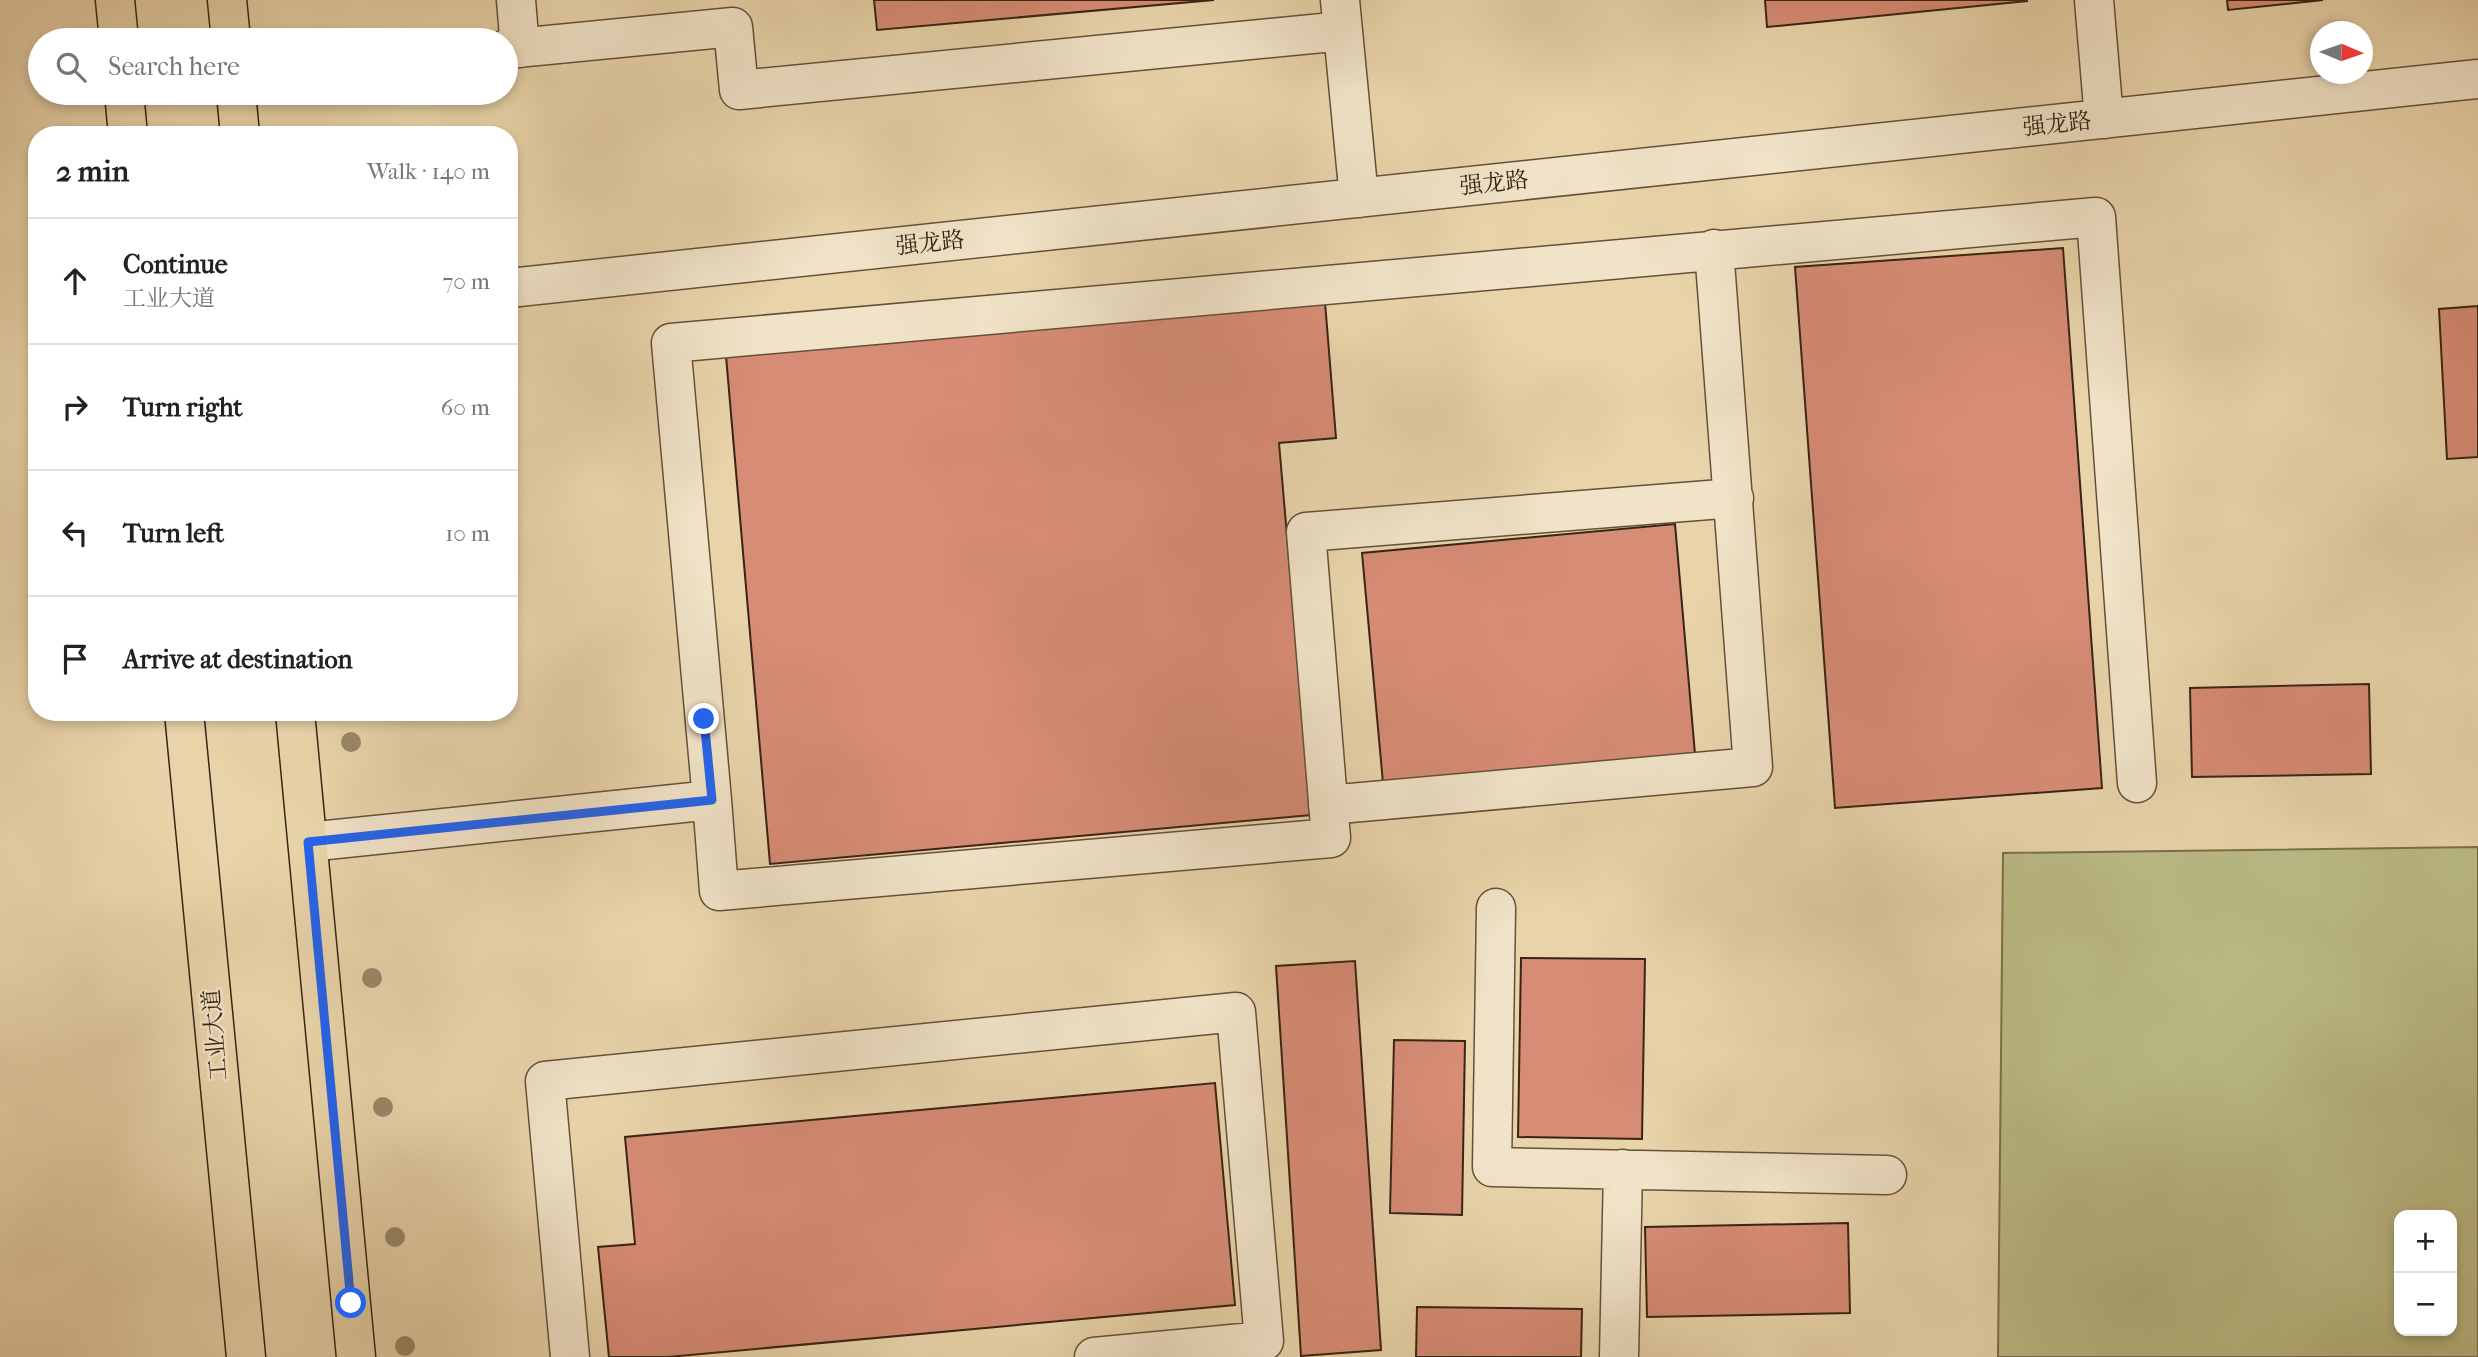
<!DOCTYPE html>
<html lang="en">
<head>
<meta charset="utf-8">
<style>
	body { margin:0; font-family:"IM FELL French Canon","Noto Serif SC",serif; background:#f6f6f6; color:#222 }
	.controls { position:absolute; right:21px; bottom:21px; display:grid; overflow:hidden; border-radius:14px; box-shadow:0 4px 10px #0003 }
	.controls button { width:63px; height:63px; display:grid; place-items:center; padding:0; border:0; border-bottom:2px solid #e0e0e0; background:#fff; color:#222; font:35px sans-serif }
	.compass { position:absolute; left:2310px; top:21px; width:63px; height:63px; border-radius:50%; background:#fff; box-shadow:0 4px 10px #0003; rotate:92deg }
	.stop { position:absolute; width:21px; height:21px; margin:-16px; border:5px solid #2563eb; border-radius:50%; background:#fff }
	.stop.end { background:#2563eb; border-color:#fff; box-shadow:0 2px 7px #0008 }
	.list { margin:0; padding:0; list-style:none }
	h2 { display:flex; justify-content:space-between; align-items:center; height:91px; margin:0; padding:0 28px; font-size:30px }
	h2 small { font-size:23px; font-weight:400; color:#767676 }
	.list li { display:grid; grid-template-columns:46px 1fr auto; gap:21px; align-items:center; box-sizing:border-box; height:126px; padding:0 28px; border-top:2px solid #e0e0e0 }
	.list b { display:block; font-size:26px; white-space:nowrap }
	.list p { margin:0; font-size:23px; white-space:nowrap; color:#767676 }
	.list em { font-size:23px; font-style:normal; color:#767676 }
	.icon { flex:none; width:38px; height:38px; fill:none; stroke:currentColor; stroke-width:2; stroke-linecap:round; stroke-linejoin:round }
	.map { position:relative; flex:none; width:2478px; height:1357px; overflow:hidden }
	.search { position:absolute; background:#fff; box-shadow:0 4px 10px #0003; left:28px; top:28px; width:490px; height:77px; display:flex; align-items:center; gap:18px; box-sizing:border-box; padding:0 24px; border-radius:38px; color:#767676; font-size:26px }
	.panel { position:absolute; background:#fff; box-shadow:0 4px 10px #0003; left:28px; top:126px; width:490px; height:595px; border-radius:28px }
	.map>svg:first-child { display:block }
	.green { fill:#bbbb85; stroke:#7a704c; stroke-width:2; fill-rule:evenodd }
	.building { fill:#d78c75; stroke:#382414; stroke-width:2 }
	.lines { fill:none; stroke-linecap:round; stroke-linejoin:round }
	.minor-casing { stroke:#64503a; stroke-width:41 }
	.major-casing { stroke:#382414; stroke-width:41 }
	.minor { stroke:#f1e3c8; stroke-width:38 }
	.major { stroke:#e9d4aa; stroke-width:38 }
	.tree { fill:#9a8867 }
	.route { stroke:#2563eb; stroke-width:9 }
	.labels { text-anchor:middle; dominant-baseline:central; stroke-width:5; stroke-linejoin:round; paint-order:stroke }
	.street-label { font-size:23px; fill:#382414; stroke:#f1e3c8 }
</style>
</head>
<body>
<div class="map">
<svg width="2478" height="1357" viewBox="0 0 2478 1357">
	<rect width="100%" height="100%" fill="#e9d4aa"/>
	<filter id="stains"><feTurbulence type="fractalNoise" baseFrequency=".00286" numOctaves="4"/><feColorMatrix values="0 0 0 0 .2 0 0 0 0 .09 0 0 0 0 .02 0 0 0 .5 -.17"/></filter>
	<radialGradient id="worn" r=".72"><stop offset=".6" stop-color="#630" stop-opacity="0"/><stop offset="1" stop-color="#630" stop-opacity=".3"/></radialGradient>
	<path class="green" d="M 2478,847 L 2478,1357 L 1998,1357 L 2003,853 ZM 2399,1215 L 2452,1215 L 2452,1331 L 2399,1331 Z"/>
	<path class="building" d="M 874,0 L 1214,0 L 877,30 Z
		M 1765,0 L 2027,0 L 2027,1 L 1767,27 Z
		M 2227,0 L 2323,0 L 2228,10 Z
		M 2063,248 L 2102,788 L 1835,808 L 1795,267 Z
		M 1325,302 L 1336,438 L 1279,443 L 1311,815 L 770,864 L 726,356 Z
		M 2478,306 L 2478,457 L 2447,459 L 2439,309 Z
		M 1675,524 L 1695,754 L 1383,783 L 1362,553 Z
		M 2369,684 L 2371,774 L 2192,777 L 2190,688 Z
		M 1521,958 L 1645,959 L 1642,1139 L 1518,1137 Z
		M 1355,961 L 1381,1350 L 1301,1356 L 1276,966 Z
		M 1394,1040 L 1465,1041 L 1462,1215 L 1390,1213 Z
		M 1215,1083 L 1235,1305 L 668,1357 L 609,1357 L 598,1247 L 635,1244 L 625,1137 Z
		M 1848,1223 L 1850,1313 L 1647,1317 L 1645,1227 Z
		M 1417,1307 L 1582,1309 L 1581,1357 L 1416,1357 Z"/>
	<g class="lines">
		<g class="minor-casing">
			<path id="minor" d="M 516,0 L 520,48
				M 1340,0 L 1359,198
				M 2094,0 L 2104,119
				M 506,49 L 733,27 L 739,90 L 1343,31
				M 509,288 L 2478,79
				M 712,800 L 719,891 L 1331,838 L 1306,532 L 1734,498
				M 1328,805 L 1753,767 L 1714,249
				M 308,842 L 712,800 L 671,343 L 2096,217 L 2137,783
				M 1496,908 L 1492,1167 L 1887,1175
				M 570,1357 L 545,1081 L 1236,1012 L 1264,1341 L 1094,1357
				M 1619,1357 L 1623,1169"/>
		</g>
		<g class="major-casing">
			<path id="major" d="M 115,0 L 119,40
				M 227,0 L 231,40
				M 124,93 L 128,135
				M 236,93 L 240,135
				M 184,712 L 246,1357
				M 295,712 L 356,1357"/>
		</g>
		<use href="#minor" class="minor"/>
		<use href="#major" class="major"/>
	</g>
	<g class="tree">
		<circle cx="351" cy="742" r="10"/>
		<circle cx="372" cy="978" r="10"/>
		<circle cx="383" cy="1107" r="10"/>
		<circle cx="395" cy="1237" r="10"/>
		<circle cx="405" cy="1346" r="10"/>
	</g>
	<g class="lines">
		<path class="route" d="M 351,1303 L 308,842 L 712,800 L 704,719"/>
	</g>
	<g class="labels">
		<g class="street-label">
			<text transform="translate(2057 124) rotate(-6)">强龙路</text>
			<text transform="translate(1494 183) rotate(-6)">强龙路</text>
			<text transform="translate(930 243) rotate(-6)">强龙路</text>
			<text transform="translate(215 1035) rotate(-95)">工业大道</text>
		</g>
	</g>
	<rect width="100%" height="100%" filter="url(#stains)"/>
	<rect width="100%" height="100%" fill="url(#worn)"/>
</svg>
<div class="controls">
<button>+</button>
<button>−</button>
</div>
<svg class="compass" viewBox="-18 -18 36 36"><path d="M0-13l5 13h-10z" fill="#e53935"/><path d="M0 13l5-13h-10z" fill="#767676"/></svg>
<div class="stop" style="left:351px;top:1303px"></div>
<div class="stop end" style="left:704px;top:719px"></div>
<div class="search"><svg class="icon" aria-label="search" viewBox="0 0 24 24"><circle cx="10" cy="10" r="6"/><path d="M15 15l6 6"/></svg>Search here</div>
<section class="panel">
<h2>2 min<small>Walk · 140 m</small></h2>
<ul class="list">
<li><svg class="icon" aria-label="ahead" viewBox="0 0 24 24"><path d="M12 20V5M6 11l6-6 6 6"/></svg><div><b>Continue</b><p>工业大道</p></div><em>70 m</em></li>
<li><svg class="icon" aria-label="right" viewBox="0 0 24 24"><path d="M7 20v-9h11M14 6l5 5-5 5"/></svg><div><b>Turn right</b></div><em>60 m</em></li>
<li><svg class="icon" aria-label="left" viewBox="0 0 24 24"><path d="M17 20v-9H6M10 6l-5 5 5 5"/></svg><div><b>Turn left</b></div><em>10 m</em></li>
<li><svg class="icon" aria-label="arrive" viewBox="0 0 24 24"><path d="M6 21V4h12l-3 4 3 4H6"/></svg><div><b>Arrive at destination</b></div></li>
</ul>
</section>
</div>
</body>
</html>
